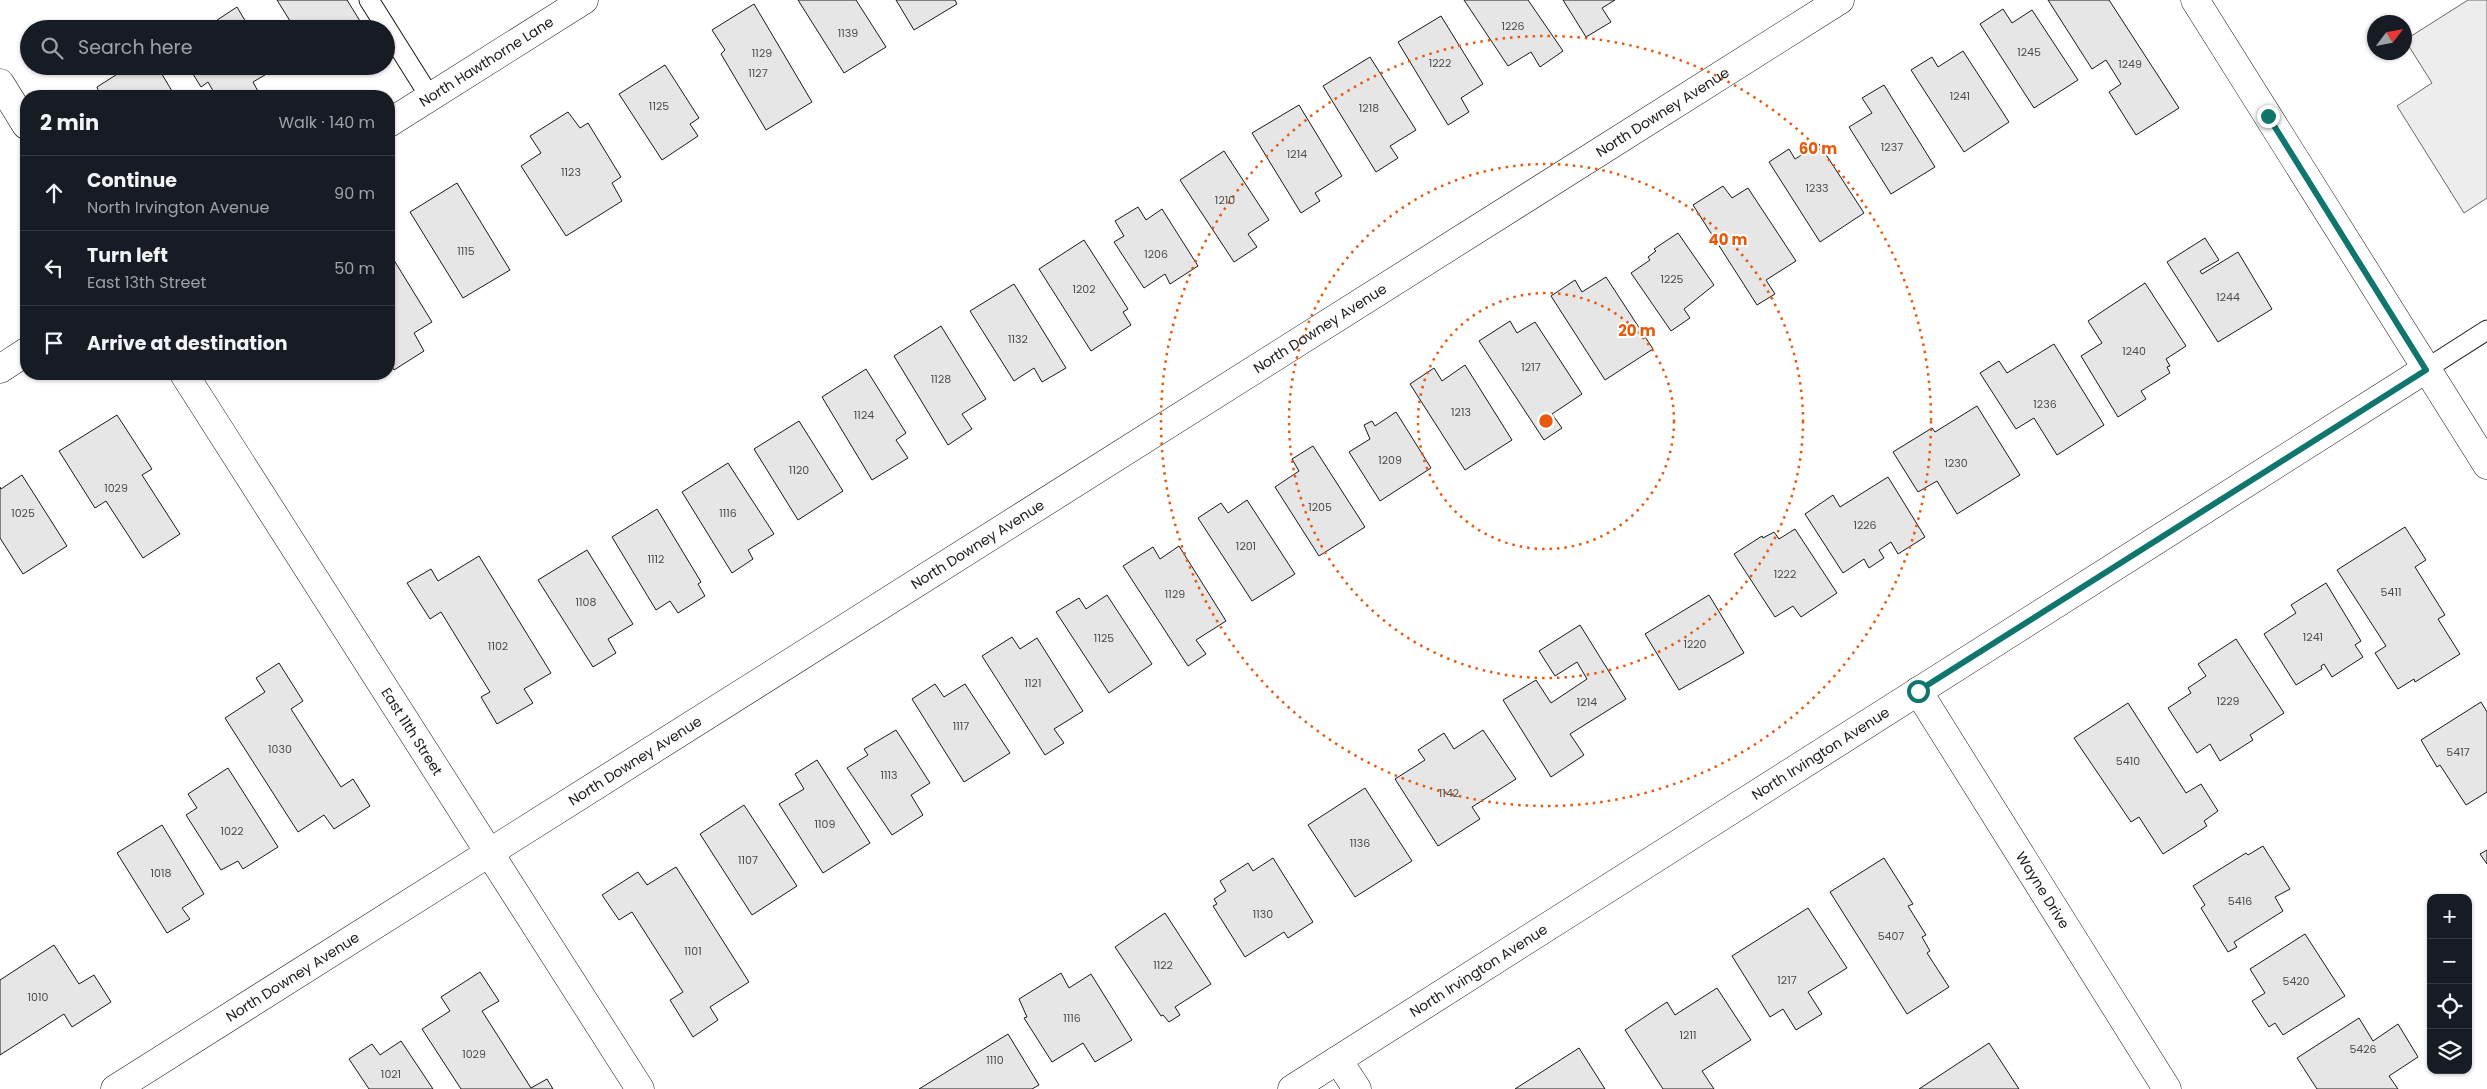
<!DOCTYPE html>
<html lang="en">
<head>
<meta charset="utf-8">
<style>
	body { margin:0; font-family:Poppins,sans-serif; background:#242831; color:#f1f3f6 }
	.controls { position:absolute; right:15px; bottom:15px; display:grid; overflow:hidden; border-radius:10px; box-shadow:0 1px 4px #0004 }
	.controls button { width:45px; height:45px; display:grid; place-items:center; padding:0; border:0; border-bottom:1px solid #363941; background:#171b24; color:#f1f3f6; font:25px sans-serif }
	.compass { position:absolute; left:2367px; top:15px; width:45px; height:45px; border-radius:50%; background:#171b24; box-shadow:0 1px 4px #0004; rotate:58deg }
	.stop { position:absolute; width:15px; height:15px; margin:-11px; border:4px solid #0f766e; border-radius:50%; background:#fff }
	.stop.end { background:#0f766e; border-color:#fff; box-shadow:0 1px 5px #0008 }
	.list { margin:0; padding:0; list-style:none }
	h2 { display:flex; justify-content:space-between; align-items:center; height:65px; margin:0; padding:0 20px; font-size:21px }
	h2 small { font-size:16px; font-weight:400; color:#9ea1a6 }
	.list li { display:grid; grid-template-columns:32px 1fr auto; gap:15px; align-items:center; box-sizing:border-box; height:75px; padding:0 20px; border-top:1px solid #363941 }
	.list b { display:block; font-size:19px; white-space:nowrap }
	.list p { margin:0; font-size:16px; white-space:nowrap; color:#9ea1a6 }
	.list em { font-size:16px; font-style:normal; color:#9ea1a6 }
	.icon { flex:none; width:28px; height:28px; fill:none; stroke:currentColor; stroke-width:2; stroke-linecap:round; stroke-linejoin:round }
	.map { position:relative; flex:none; width:2487px; height:1089px; overflow:hidden }
	.search { position:absolute; background:#171b24; box-shadow:0 1px 4px #0004; left:20px; top:20px; width:375px; height:55px; display:flex; align-items:center; gap:12px; box-sizing:border-box; padding:0 18px; border-radius:28px; color:#9ea1a6; font-size:19px }
	.panel { position:absolute; background:#171b24; box-shadow:0 1px 4px #0004; left:20px; top:90px; width:375px; height:290px; border-radius:20px }
	.map>svg:first-child { display:block }
	.built { fill:#ededed; stroke:#6a6a6a }
	.building { fill:#e6e6e6; stroke:#1a1a1a }
	.lines { fill:none; stroke-linecap:round; stroke-linejoin:round }
	.lane-casing { stroke:#1a1a1a; stroke-width:21 }
	.street-casing { stroke:#1a1a1a; stroke-width:29 }
	.lane { stroke:#fff; stroke-width:19 }
	.street { stroke:#fff; stroke-width:28 }
	.route { stroke:#0f766e; stroke-width:6 }
	.ring { fill:none; stroke:#e8590c; stroke-width:2.5; stroke-dasharray:2.5 5 }
	.labels { text-anchor:middle; dominant-baseline:central; stroke-width:4; stroke-linejoin:round; paint-order:stroke }
	.number-label { font-size:11px; fill:#4d4d4d }
	.street-label { font-size:14px; fill:#1a1a1a; stroke:#fff }
	.centre { fill:#e8590c; stroke:#fff; stroke-width:2.5 }
	.ring-label { font-size:15px; text-anchor:middle; font-weight:bold; fill:#e8590c; stroke:#fff; stroke-width:4; stroke-linejoin:round; paint-order:stroke }
</style>
</head>
<body>
<div class="map">
<svg width="2487" height="1089" viewBox="0 0 2487 1089">
	<rect width="100%" height="100%" fill="#fff"/>
	<path class="built" d="M 2468,0 L 2487,0 L 2487,198 L 2464,213 L 2397,106 L 2432,83 L 2405,40 Z"/>
	<path class="building" d="M 277,0 L 347,0 L 360,21 L 349,29 L 295,29 Z
		M 798,0 L 856,0 L 886,47 L 844,73 Z
		M 896,0 L 955,0 L 957,4 L 914,30 Z
		M 1464,0 L 1528,0 L 1563,51 L 1540,67 L 1531,52 L 1508,66 Z
		M 1563,0 L 1615,0 L 1602,8 L 1611,22 L 1586,37 Z
		M 2048,0 L 2109,0 L 2179,108 L 2136,135 L 2109,92 L 2121,84 L 2106,60 L 2092,69 Z
		M 754,4 L 812,102 L 766,130 L 721,54 L 725,50 L 712,30 Z
		M 237,7 L 250,29 L 206,29 L 205,28 Z
		M 2003,9 L 2012,23 L 2032,10 L 2078,80 L 2034,108 L 1980,24 Z
		M 1441,16 L 1483,84 L 1461,98 L 1469,112 L 1448,125 L 1398,42 Z
		M 1963,51 L 2009,122 L 1964,152 L 1911,70 L 1932,57 L 1938,67 Z
		M 1370,57 L 1416,130 L 1390,146 L 1398,158 L 1376,172 L 1323,86 Z
		M 665,65 L 699,118 L 690,124 L 698,136 L 662,160 L 619,94 Z
		M 130,66 L 157,66 L 175,96 L 94,96 L 99,93 L 97,87 Z
		M 188,66 L 273,66 L 275,69 L 253,82 L 260,95 L 258,96 L 216,96 L 208,82 L 201,87 Z
		M 1884,85 L 1935,167 L 1891,194 L 1849,127 L 1872,113 L 1862,98 Z
		M 1299,105 L 1342,176 L 1315,193 L 1320,201 L 1301,213 L 1252,133 Z
		M 568,112 L 580,128 L 588,123 L 621,177 L 612,183 L 622,201 L 566,236 L 521,166 L 541,153 L 530,136 Z
		M 1819,144 L 1864,213 L 1820,242 L 1769,162 L 1789,149 L 1795,159 Z
		M 1224,151 L 1269,220 L 1248,234 L 1257,247 L 1234,262 L 1180,180 Z
		M 457,183 L 510,270 L 463,298 L 410,212 Z
		M 1723,186 L 1732,198 L 1748,188 L 1796,261 L 1766,280 L 1775,294 L 1757,305 L 1693,205 Z
		M 1138,207 L 1146,220 L 1162,209 L 1198,266 L 1170,284 L 1165,274 L 1144,288 L 1114,242 L 1124,236 L 1115,221 Z
		M 1678,233 L 1714,285 L 1684,309 L 1690,318 L 1671,331 L 1631,273 L 1650,260 L 1648,257 L 1656,251 L 1654,249 Z
		M 2205,238 L 2219,260 L 2200,271 L 2202,274 L 2238,252 L 2272,309 L 2218,342 L 2167,262 Z
		M 1084,240 L 1128,309 L 1123,312 L 1131,325 L 1091,351 L 1039,269 Z
		M 389,252 L 432,322 L 414,333 L 424,351 L 394,370 L 389,362 Z
		M 1606,277 L 1653,349 L 1605,380 L 1551,296 L 1575,280 L 1582,292 Z
		M 2145,283 L 2186,346 L 2166,359 L 2170,366 L 2167,367 L 2170,373 L 2141,391 L 2146,399 L 2118,417 L 2081,356 L 2102,343 L 2088,321 Z
		M 1014,284 L 1066,368 L 1042,382 L 1034,368 L 1014,381 L 970,311 Z
		M 1510,321 L 1517,333 L 1535,322 L 1582,394 L 1552,414 L 1562,428 L 1544,440 L 1479,341 Z
		M 941,326 L 986,399 L 962,414 L 972,429 L 948,445 L 894,356 Z
		M 2054,344 L 2104,425 L 2057,455 L 2034,418 L 2016,429 L 1980,373 L 1999,361 L 2007,373 Z
		M 1465,365 L 1512,440 L 1465,470 L 1410,384 L 1434,368 L 1442,381 Z
		M 866,369 L 906,433 L 896,440 L 908,458 L 872,480 L 822,397 Z
		M 1977,406 L 2020,475 L 1957,514 L 1937,481 L 1918,492 L 1893,452 L 1932,428 L 1935,432 Z
		M 1396,412 L 1431,468 L 1380,501 L 1349,452 L 1370,439 L 1364,425 L 1372,421 L 1375,426 Z
		M 117,415 L 152,469 L 142,475 L 180,534 L 143,558 L 106,501 L 95,508 L 59,451 Z
		M 799,421 L 843,491 L 798,520 L 754,449 Z
		M 1313,446 L 1365,527 L 1319,556 L 1275,487 L 1299,471 L 1292,459 Z
		M 728,463 L 774,534 L 748,550 L 753,559 L 732,573 L 682,492 Z
		M 22,475 L 67,546 L 23,574 L 0,538 L 0,487 L 1,489 Z
		M 1888,477 L 1925,537 L 1898,554 L 1891,542 L 1879,550 L 1884,558 L 1869,568 L 1864,559 L 1843,573 L 1805,514 L 1833,495 L 1840,507 Z
		M 1247,500 L 1295,574 L 1252,601 L 1198,518 L 1221,503 L 1228,513 Z
		M 657,509 L 701,582 L 698,584 L 705,596 L 678,613 L 670,601 L 656,610 L 612,537 Z
		M 2405,527 L 2426,560 L 2415,567 L 2445,615 L 2438,619 L 2460,654 L 2415,682 L 2414,679 L 2398,689 L 2375,653 L 2386,646 L 2337,570 Z
		M 1795,529 L 1837,593 L 1801,617 L 1793,606 L 1775,617 L 1734,554 L 1762,536 L 1763,538 L 1774,532 L 1779,539 Z
		M 1179,546 L 1226,621 L 1196,640 L 1206,654 L 1188,666 L 1123,566 L 1153,547 L 1160,559 Z
		M 587,550 L 633,624 L 608,639 L 616,653 L 593,667 L 538,580 Z
		M 479,556 L 551,673 L 524,689 L 533,703 L 497,724 L 481,697 L 490,692 L 441,612 L 430,619 L 407,583 L 431,569 L 438,581 Z
		M 2326,583 L 2361,641 L 2355,645 L 2363,657 L 2332,677 L 2324,664 L 2321,666 L 2322,669 L 2296,685 L 2264,634 L 2296,613 L 2291,605 Z
		M 1107,595 L 1152,664 L 1109,693 L 1056,612 L 1079,598 L 1086,609 Z
		M 1709,595 L 1744,653 L 1679,690 L 1645,634 Z
		M 1580,625 L 1626,699 L 1570,734 L 1584,755 L 1551,777 L 1503,700 L 1536,680 L 1551,703 L 1587,679 L 1577,662 L 1555,676 L 1539,651 Z
		M 1012,637 L 1020,649 L 1037,638 L 1083,711 L 1054,729 L 1064,743 L 1045,755 L 982,656 Z
		M 2236,639 L 2284,713 L 2250,735 L 2253,740 L 2220,761 L 2210,744 L 2197,753 L 2168,708 L 2191,693 L 2188,688 L 2206,676 L 2198,664 Z
		M 279,663 L 303,701 L 291,709 L 341,787 L 353,779 L 370,806 L 334,829 L 324,815 L 298,832 L 225,718 L 265,692 L 256,678 Z
		M 935,684 L 944,697 L 965,684 L 1010,753 L 964,782 L 912,699 Z
		M 2481,702 L 2487,712 L 2487,792 L 2466,805 L 2440,765 L 2437,767 L 2421,740 Z
		M 2128,703 L 2186,793 L 2201,784 L 2218,811 L 2204,821 L 2207,826 L 2163,854 L 2139,817 L 2131,822 L 2074,738 Z
		M 896,730 L 930,783 L 911,795 L 923,815 L 892,835 L 847,768 L 868,755 L 864,749 Z
		M 1483,730 L 1516,779 L 1472,807 L 1480,819 L 1438,846 L 1395,779 L 1425,760 L 1418,750 L 1444,733 L 1454,749 Z
		M 817,760 L 870,843 L 823,873 L 779,804 L 804,789 L 795,774 Z
		M 228,768 L 278,847 L 243,869 L 238,861 L 221,870 L 186,815 L 197,808 L 188,794 Z
		M 1365,788 L 1412,861 L 1355,897 L 1308,825 Z
		M 744,805 L 797,886 L 752,915 L 700,834 Z
		M 162,825 L 204,894 L 182,908 L 190,919 L 167,933 L 117,853 Z
		M 2263,846 L 2290,889 L 2275,897 L 2283,911 L 2234,942 L 2237,947 L 2228,952 L 2201,908 L 2205,905 L 2193,886 L 2246,853 L 2248,855 Z
		M 2487,850 L 2487,864 L 2480,854 Z
		M 1273,858 L 1313,922 L 1288,938 L 1284,932 L 1245,957 L 1213,906 L 1217,904 L 1214,899 L 1226,891 L 1220,881 L 1248,863 L 1253,871 Z
		M 1884,858 L 1913,904 L 1908,906 L 1926,935 L 1922,937 L 1930,951 L 1927,953 L 1949,987 L 1907,1014 L 1830,892 Z
		M 676,867 L 749,982 L 710,1007 L 718,1020 L 693,1037 L 670,1000 L 683,992 L 632,912 L 619,920 L 602,895 L 638,872 L 647,885 Z
		M 1808,908 L 1847,968 L 1808,992 L 1822,1014 L 1796,1030 L 1783,1009 L 1770,1017 L 1732,956 Z
		M 1165,913 L 1211,984 L 1175,1007 L 1180,1015 L 1169,1022 L 1163,1015 L 1161,1016 L 1115,947 Z
		M 2305,934 L 2345,996 L 2283,1035 L 2275,1023 L 2269,1027 L 2252,1001 L 2265,993 L 2250,969 Z
		M 54,945 L 79,984 L 94,975 L 111,1002 L 72,1027 L 64,1014 L 0,1055 L 0,980 Z
		M 480,972 L 499,1001 L 482,1011 L 531,1088 L 547,1079 L 553,1089 L 461,1089 L 422,1029 L 450,1011 L 441,997 Z
		M 1061,973 L 1069,988 L 1091,974 L 1132,1040 L 1095,1062 L 1083,1043 L 1052,1062 L 1024,1018 L 1027,1017 L 1019,999 Z
		M 1717,988 L 1751,1040 L 1702,1071 L 1714,1089 L 1663,1089 L 1625,1030 L 1667,1002 L 1675,1015 Z
		M 2359,1018 L 2373,1041 L 2398,1024 L 2418,1057 L 2389,1076 L 2398,1089 L 2317,1089 L 2297,1058 Z
		M 1008,1034 L 1039,1085 L 1032,1089 L 919,1089 Z
		M 401,1041 L 433,1089 L 369,1089 L 349,1059 L 372,1044 L 380,1055 Z
		M 1989,1043 L 2019,1089 L 1919,1089 Z
		M 1579,1048 L 1605,1089 L 1515,1089 Z"/>
	<g class="lines">
		<g class="lane-casing">
			<path id="lane" d="M 369,0 L 430,97
				M 2426,369 L 2487,330"/>
		</g>
		<g class="street-casing">
			<g id="street">
				<path d="M 2195,0 L 2487,465"/>
				<path d="M 0,83 L 26,125"/>
				<path id="s1" d="M 389,123 L 584,0"/>
				<path d="M 0,369 L 26,352"/>
				<path id="s2" d="M 184,374 L 640,1089"/>
				<path id="s3" d="M 1918,691 L 2167,1089"/>
				<path d="M 1338,1060 L 1357,1089"/>
				<path id="s4" d="M 115,1089 L 1840,0"/>
				<path id="s5" d="M 1292,1089 L 2426,369"/>
			</g>
		</g>
		<use href="#lane" class="lane"/>
		<use href="#street" class="street"/>
	</g>
	<g class="lines">
		<path class="route" d="M 1918,691 L 2426,370 L 2268,116"/>
	</g>
	<g class="ring">
		<circle cx="1546" cy="421" r="128"/>
		<circle cx="1546" cy="421" r="257"/>
		<circle cx="1546" cy="421" r="385"/>
	</g>
	<g class="labels">
		<g class="number-label">
			<text x="1513" y="26">1226</text>
			<text x="848" y="33">1139</text>
			<text x="2029" y="52">1245</text>
			<text x="762" y="53">1129</text>
			<text x="1440" y="63">1222</text>
			<text x="2130" y="64">1249</text>
			<text x="758" y="73">1127</text>
			<text x="1960" y="96">1241</text>
			<text x="659" y="106">1125</text>
			<text x="1369" y="108">1218</text>
			<text x="1892" y="147">1237</text>
			<text x="1297" y="154">1214</text>
			<text x="571" y="172">1123</text>
			<text x="1817" y="188">1233</text>
			<text x="1225" y="200">1210</text>
			<text x="466" y="251">1115</text>
			<text x="1156" y="254">1206</text>
			<text x="1672" y="279">1225</text>
			<text x="1084" y="289">1202</text>
			<text x="2228" y="297">1244</text>
			<text x="1018" y="339">1132</text>
			<text x="2134" y="351">1240</text>
			<text x="1531" y="367">1217</text>
			<text x="941" y="379">1128</text>
			<text x="2045" y="404">1236</text>
			<text x="1461" y="412">1213</text>
			<text x="864" y="415">1124</text>
			<text x="1390" y="460">1209</text>
			<text x="1956" y="463">1230</text>
			<text x="799" y="470">1120</text>
			<text x="116" y="488">1029</text>
			<text x="1320" y="507">1205</text>
			<text x="23" y="513">1025</text>
			<text x="728" y="513">1116</text>
			<text x="1865" y="525">1226</text>
			<text x="1246" y="546">1201</text>
			<text x="656" y="559">1112</text>
			<text x="1785" y="574">1222</text>
			<text x="2391" y="592">5411</text>
			<text x="1175" y="594">1129</text>
			<text x="586" y="602">1108</text>
			<text x="2313" y="637">1241</text>
			<text x="1104" y="638">1125</text>
			<text x="1695" y="644">1220</text>
			<text x="498" y="646">1102</text>
			<text x="1033" y="683">1121</text>
			<text x="2228" y="701">1229</text>
			<text x="1587" y="702">1214</text>
			<text x="961" y="726">1117</text>
			<text x="280" y="749">1030</text>
			<text x="2458" y="752">5417</text>
			<text x="2128" y="761">5410</text>
			<text x="889" y="775">1113</text>
			<text x="1449" y="793">1142</text>
			<text x="825" y="824">1109</text>
			<text x="232" y="831">1022</text>
			<text x="1360" y="843">1136</text>
			<text x="748" y="860">1107</text>
			<text x="161" y="873">1018</text>
			<text x="2240" y="901">5416</text>
			<text x="1263" y="914">1130</text>
			<text x="1891" y="936">5407</text>
			<text x="693" y="951">1101</text>
			<text x="1163" y="965">1122</text>
			<text x="1787" y="980">1217</text>
			<text x="2296" y="981">5420</text>
			<text x="38" y="997">1010</text>
			<text x="1072" y="1018">1116</text>
			<text x="1688" y="1035">1211</text>
			<text x="2363" y="1049">5426</text>
			<text x="474" y="1054">1029</text>
			<text x="995" y="1060">1110</text>
			<text x="391" y="1074">1021</text>
		</g>
		<g class="street-label">
			<text stroke="none"><textPath href="#s1" startOffset="115">North Hawthorne Lane</textPath></text>
			<text stroke="none"><textPath href="#s4" startOffset="1830">North Downey Avenue</textPath></text>
			<text stroke="none"><textPath href="#s4" startOffset="1425">North Downey Avenue</textPath></text>
			<text stroke="none"><textPath href="#s4" startOffset="1020">North Downey Avenue</textPath></text>
			<text stroke="none"><textPath href="#s2" startOffset="424">East 11th Street</textPath></text>
			<text stroke="none"><textPath href="#s5" startOffset="626">North Irvington Avenue</textPath></text>
			<text stroke="none"><textPath href="#s4" startOffset="615">North Downey Avenue</textPath></text>
			<text stroke="none"><textPath href="#s3" startOffset="235">Wayne Drive</textPath></text>
			<text stroke="none"><textPath href="#s5" startOffset="221">North Irvington Avenue</textPath></text>
			<text stroke="none"><textPath href="#s4" startOffset="210">North Downey Avenue</textPath></text>
		</g>
	</g>
	<circle cx="1546" cy="421" r="8" class="centre"/>
	<g class="ring-label">
		<text x="1818" y="154">60 m</text>
		<text x="1728" y="245">40 m</text>
		<text x="1637" y="336">20 m</text>
	</g>
</svg>
<div class="controls">
<button>+</button>
<button>−</button>
<button><svg class="icon" aria-label="locate" viewBox="0 0 24 24"><circle cx="12" cy="12" r="6"/><path d="M12 2v4M12 18v4M2 12h4M18 12h4"/></svg></button>
<button><svg class="icon" aria-label="layers" viewBox="0 0 24 24"><path d="M12 4l9 5-9 5-9-5zM3 14l9 5 9-5"/></svg></button>
</div>
<svg class="compass" viewBox="-18 -18 36 36"><path d="M0-13l5 13h-10z" fill="#e53935"/><path d="M0 13l5-13h-10z" fill="#9ea1a6"/></svg>
<div class="stop" style="left:1918px;top:691px"></div>
<div class="stop end" style="left:2268px;top:116px"></div>
<div class="search"><svg class="icon" aria-label="search" viewBox="0 0 24 24"><circle cx="10" cy="10" r="6"/><path d="M15 15l6 6"/></svg>Search here</div>
<section class="panel">
<h2>2 min<small>Walk · 140 m</small></h2>
<ul class="list">
<li><svg class="icon" aria-label="ahead" viewBox="0 0 24 24"><path d="M12 20V5M6 11l6-6 6 6"/></svg><div><b>Continue</b><p>North Irvington Avenue</p></div><em>90 m</em></li>
<li><svg class="icon" aria-label="left" viewBox="0 0 24 24"><path d="M17 20v-9H6M10 6l-5 5 5 5"/></svg><div><b>Turn left</b><p>East 13th Street</p></div><em>50 m</em></li>
<li><svg class="icon" aria-label="arrive" viewBox="0 0 24 24"><path d="M6 21V4h12l-3 4 3 4H6"/></svg><div><b>Arrive at destination</b></div></li>
</ul>
</section>
</div>
</body>
</html>
